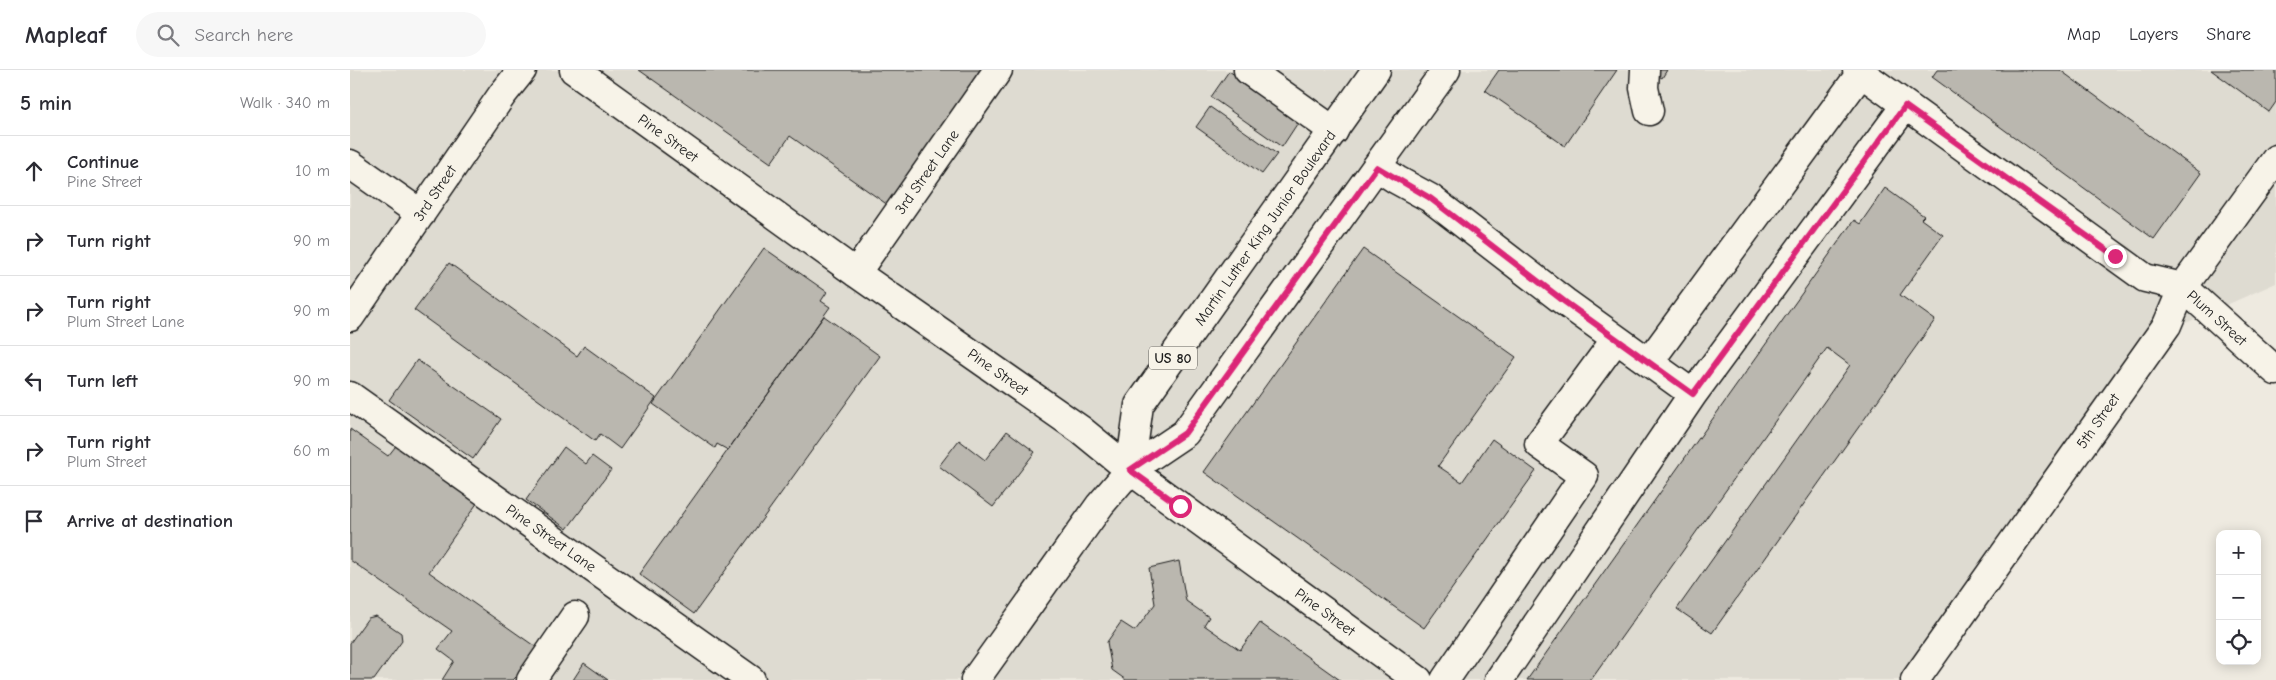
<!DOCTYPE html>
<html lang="en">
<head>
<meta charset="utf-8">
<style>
	body { margin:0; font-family:"Comic Neue",sans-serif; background:#f7f7f7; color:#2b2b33 }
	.controls { position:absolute; right:15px; bottom:15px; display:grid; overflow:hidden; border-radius:10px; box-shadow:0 2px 12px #0003 }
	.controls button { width:45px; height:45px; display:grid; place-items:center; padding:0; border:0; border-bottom:1px solid #e1e1e2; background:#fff; color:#2b2b33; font:25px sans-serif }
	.stop { position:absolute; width:15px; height:15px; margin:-11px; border:4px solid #db2777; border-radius:50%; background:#fff }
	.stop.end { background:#db2777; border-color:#fff; box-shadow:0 1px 5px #0008 }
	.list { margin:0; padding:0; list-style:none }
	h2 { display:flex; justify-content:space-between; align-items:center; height:65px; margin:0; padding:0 20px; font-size:21px }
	h2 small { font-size:16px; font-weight:400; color:#7c7c81 }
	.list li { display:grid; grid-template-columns:32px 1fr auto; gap:15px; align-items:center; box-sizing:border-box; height:70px; padding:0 20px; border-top:1px solid #e1e1e2 }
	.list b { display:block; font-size:19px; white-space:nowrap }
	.list p { margin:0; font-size:16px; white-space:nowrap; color:#7c7c81 }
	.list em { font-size:16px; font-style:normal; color:#7c7c81 }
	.icon { flex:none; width:28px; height:28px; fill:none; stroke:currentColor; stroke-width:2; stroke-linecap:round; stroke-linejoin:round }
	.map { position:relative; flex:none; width:1926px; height:610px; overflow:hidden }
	header { display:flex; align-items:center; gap:30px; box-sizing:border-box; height:70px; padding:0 25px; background:#fff; border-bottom:1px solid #e1e1e2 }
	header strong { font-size:24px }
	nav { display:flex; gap:28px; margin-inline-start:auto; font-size:18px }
	.search { width:350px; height:45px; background:#f7f7f7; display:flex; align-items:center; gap:12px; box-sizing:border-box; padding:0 18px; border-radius:28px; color:#7c7c81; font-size:19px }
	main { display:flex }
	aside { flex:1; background:#fff }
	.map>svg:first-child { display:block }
	.built { fill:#dedbd1 }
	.building { fill:#bab7af; stroke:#1c1c1c }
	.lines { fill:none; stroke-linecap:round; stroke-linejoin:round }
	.minor-casing { stroke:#1c1c1c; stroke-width:31 }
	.major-casing { stroke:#1c1c1c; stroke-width:31 }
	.minor { stroke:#f7f3e8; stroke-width:28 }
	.major { stroke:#f7f3e8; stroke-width:28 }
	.route { stroke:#db2777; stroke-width:6 }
	.labels { text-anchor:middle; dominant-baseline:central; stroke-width:4; stroke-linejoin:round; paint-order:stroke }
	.shield { fill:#f7f3e8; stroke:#5e5c59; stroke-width:1 }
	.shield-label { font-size:14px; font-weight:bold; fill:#1c1c1c }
	.street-label { font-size:15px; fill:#1c1c1c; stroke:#f7f3e8 }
</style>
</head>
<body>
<header>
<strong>Mapleaf</strong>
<div class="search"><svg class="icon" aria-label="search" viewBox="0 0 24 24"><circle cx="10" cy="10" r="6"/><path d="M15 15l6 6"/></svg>Search here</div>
<nav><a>Map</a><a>Layers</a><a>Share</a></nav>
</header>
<main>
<aside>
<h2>5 min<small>Walk · 340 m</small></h2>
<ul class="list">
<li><svg class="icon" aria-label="ahead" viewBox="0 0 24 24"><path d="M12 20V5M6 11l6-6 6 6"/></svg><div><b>Continue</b><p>Pine Street</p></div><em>10 m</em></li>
<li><svg class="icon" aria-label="right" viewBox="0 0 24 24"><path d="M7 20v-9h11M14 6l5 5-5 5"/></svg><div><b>Turn right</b></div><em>90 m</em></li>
<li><svg class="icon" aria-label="right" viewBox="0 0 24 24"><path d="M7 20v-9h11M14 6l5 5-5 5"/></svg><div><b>Turn right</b><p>Plum Street Lane</p></div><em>90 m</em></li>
<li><svg class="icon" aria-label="left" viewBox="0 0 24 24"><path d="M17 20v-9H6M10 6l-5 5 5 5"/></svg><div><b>Turn left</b></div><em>90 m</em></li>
<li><svg class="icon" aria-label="right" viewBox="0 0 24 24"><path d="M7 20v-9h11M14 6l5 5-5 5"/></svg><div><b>Turn right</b><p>Plum Street</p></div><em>60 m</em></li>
<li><svg class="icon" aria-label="arrive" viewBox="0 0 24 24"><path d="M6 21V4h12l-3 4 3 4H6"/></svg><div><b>Arrive at destination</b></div></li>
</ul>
</aside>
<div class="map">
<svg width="1926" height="610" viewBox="0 0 1926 610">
	<rect width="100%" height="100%" fill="#eeeae0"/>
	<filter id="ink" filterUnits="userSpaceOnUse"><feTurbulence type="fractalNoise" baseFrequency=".02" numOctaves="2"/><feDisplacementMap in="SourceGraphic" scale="10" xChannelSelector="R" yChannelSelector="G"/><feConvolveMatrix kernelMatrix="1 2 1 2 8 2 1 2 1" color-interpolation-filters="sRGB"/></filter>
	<g filter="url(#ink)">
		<path class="built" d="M 0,0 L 1926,0 L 1926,213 L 1811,264 L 1565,610 L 0,610 Z"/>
		<path class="building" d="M 289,0 L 643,0 L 545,140 L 440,66 L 421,93 Z
			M 1149,0 L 1267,0 L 1215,76 L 1135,20 Z
			M 1299,0 L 1317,0 L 1312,8 Z
			M 1587,0 L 1710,0 L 1851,103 L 1804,169 L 1582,7 Z
			M 1861,0 L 1926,0 L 1926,32 L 1919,42 Z
			M 879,1 L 949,51 L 932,77 L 861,27 Z
			M 860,37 L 927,84 L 912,104 L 846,57 Z
			M 1535,118 L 1574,146 L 1571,149 L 1593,165 L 1550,225 L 1585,250 L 1362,563 L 1327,539 L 1500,295 L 1477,278 L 1241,610 L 1177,610 L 1504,150 L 1510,154 Z
			M 414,178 L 477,222 L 471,231 L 480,237 L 378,380 L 367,374 L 365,378 L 303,334 Z
			M 1013,179 L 1166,287 L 1088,396 L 1112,412 L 1142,369 L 1186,401 L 1074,558 L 854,402 Z
			M 99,193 L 227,286 L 234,276 L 306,328 L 270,379 L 250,364 L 245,371 L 64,240 Z
			M 474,246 L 530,286 L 344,544 L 289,504 Z
			M 67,290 L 151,349 L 123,389 L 39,330 Z
			M 0,359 L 38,386 L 49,372 L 130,429 L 79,502 L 190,580 L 170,610 L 166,607 L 163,610 L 92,610 L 104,591 L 88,579 L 102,561 L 0,490 Z
			M 657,361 L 685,382 L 643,437 L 589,396 L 609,370 L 635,390 Z
			M 214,377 L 236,394 L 242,386 L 261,400 L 217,459 L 176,430 Z
			M 829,491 L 836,531 L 859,547 L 854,555 L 890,580 L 910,553 L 990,610 L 776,610 L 762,600 L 757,572 L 771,552 L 785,561 L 805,534 L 799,498 Z
			M 26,546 L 51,563 L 52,571 L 24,610 L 0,610 L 0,573 L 18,548 Z
			M 234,593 L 258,610 L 223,610 Z"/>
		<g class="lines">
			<g class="minor-casing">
				<path id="minor" d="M 224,0 L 506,203 L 731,360 L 780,400 L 1068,610
					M 898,0 L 984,61
					M 1295,0 L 1294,18 L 1299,41
					M 1507,0 L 1795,208 L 1833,217 L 1926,301
					M 0,94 L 71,144
					M 1027,97 L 1047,110 L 1080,128 L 1215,232 L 1343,324
					M 506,203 L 648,0
					M 0,247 L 152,25 L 172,0
					M 1299,292 L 1511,3
					M 0,326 L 401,610
					M 181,610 L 225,546
					M 1095,610 L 1234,406 L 1189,374 L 1266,269
					M 1149,610 L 1343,324 L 1555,36
					M 1565,610 L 1817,255 L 1833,217 L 1926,89"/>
			</g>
			<g class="major-casing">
				<path id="major" d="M 780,400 L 789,335 L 1026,0
					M 625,610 L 750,435 L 780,400 L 835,363 L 1096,0"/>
			</g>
			<use href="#minor" class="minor"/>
			<use href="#major" class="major"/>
		</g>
	</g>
	<g class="lines" filter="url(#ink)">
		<path class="route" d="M 830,436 L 780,400 L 835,363 L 1027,97 L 1080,128 L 1215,232 L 1343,324 L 1555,36 L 1765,186"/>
	</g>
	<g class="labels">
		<rect class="shield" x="799" y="276.5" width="48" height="23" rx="4"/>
		<g class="shield-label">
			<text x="823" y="288">US 80</text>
		</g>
		<g class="street-label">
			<text transform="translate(318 68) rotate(36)">Pine Street</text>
			<text transform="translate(577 102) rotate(-55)">3rd Street Lane</text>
			<text transform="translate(85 123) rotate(-56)">3rd Street</text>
			<text transform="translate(915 158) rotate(-55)">Martin Luther King Junior Boulevard</text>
			<text transform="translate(1867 248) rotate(42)">Plum Street</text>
			<text transform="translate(648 302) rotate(35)">Pine Street</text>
			<text transform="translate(1748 351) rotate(-55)">5th Street</text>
			<text transform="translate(201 468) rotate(35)">Pine Street Lane</text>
			<text transform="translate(975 542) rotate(36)">Pine Street</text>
		</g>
	</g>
</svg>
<div class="controls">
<button>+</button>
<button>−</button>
<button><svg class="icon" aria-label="locate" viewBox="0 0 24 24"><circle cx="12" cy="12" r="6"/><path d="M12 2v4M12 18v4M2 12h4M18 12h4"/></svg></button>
</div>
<div class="stop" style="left:830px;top:436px"></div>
<div class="stop end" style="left:1765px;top:186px"></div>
</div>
</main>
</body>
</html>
